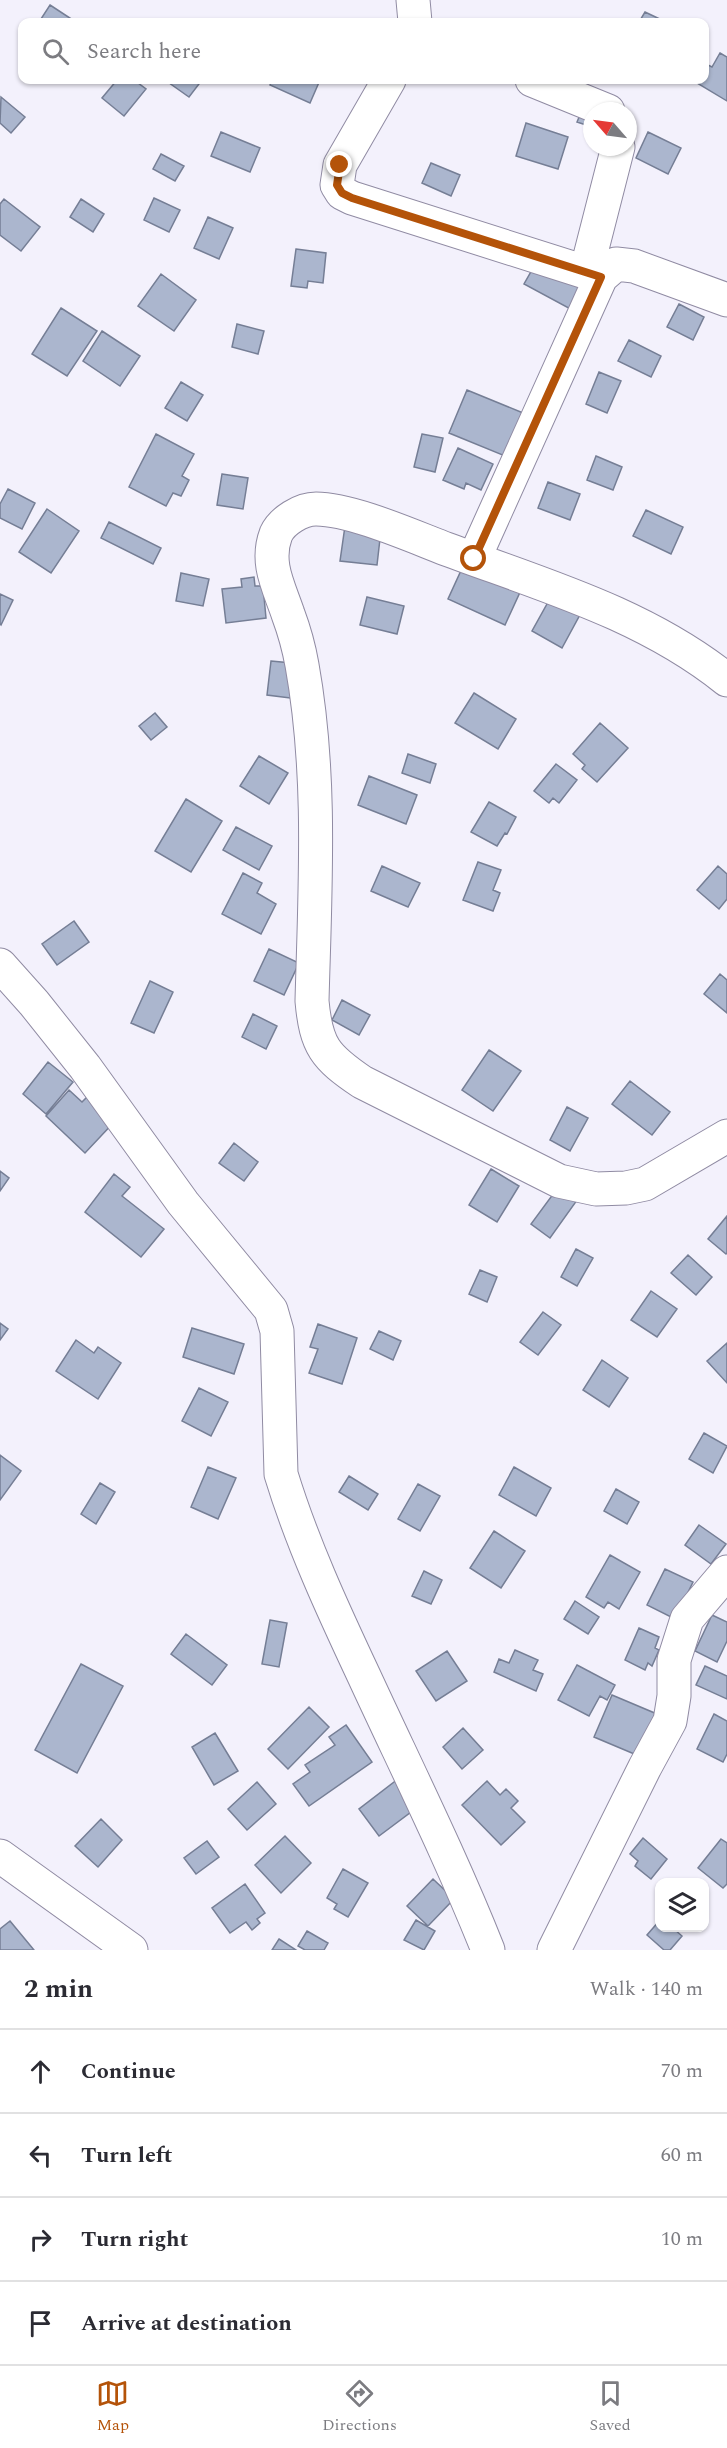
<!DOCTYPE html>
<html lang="en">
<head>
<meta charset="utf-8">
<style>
	body { margin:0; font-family:Spectral,serif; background:#f7f7f7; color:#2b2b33 }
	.controls { position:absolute; right:18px; bottom:18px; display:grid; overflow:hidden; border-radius:12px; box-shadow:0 2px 4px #0004 }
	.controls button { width:54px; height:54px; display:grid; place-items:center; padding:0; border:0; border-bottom:2px solid #e1e1e2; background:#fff; color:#2b2b33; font:30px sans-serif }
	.compass { position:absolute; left:583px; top:102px; width:54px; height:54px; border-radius:50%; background:#fff; box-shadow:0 2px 4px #0004; rotate:298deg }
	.stop { position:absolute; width:18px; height:18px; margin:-14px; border:4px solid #b45309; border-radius:50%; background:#fff }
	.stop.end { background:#b45309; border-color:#fff; box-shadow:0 2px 6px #0008 }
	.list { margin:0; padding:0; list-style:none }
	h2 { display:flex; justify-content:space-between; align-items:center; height:78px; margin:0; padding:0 24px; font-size:26px }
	h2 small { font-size:20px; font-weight:400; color:#7c7c81 }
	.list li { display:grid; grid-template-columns:39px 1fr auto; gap:18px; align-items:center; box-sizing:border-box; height:84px; padding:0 24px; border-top:2px solid #e1e1e2 }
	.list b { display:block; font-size:22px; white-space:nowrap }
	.list em { font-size:20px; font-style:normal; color:#7c7c81 }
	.icon { flex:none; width:33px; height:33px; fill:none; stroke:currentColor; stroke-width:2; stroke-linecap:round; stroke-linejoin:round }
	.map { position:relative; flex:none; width:727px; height:1950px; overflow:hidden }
	.search { position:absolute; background:#fff; box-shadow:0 2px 4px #0004; left:18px; right:18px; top:18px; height:66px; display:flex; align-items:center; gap:15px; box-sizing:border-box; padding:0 21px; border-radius:12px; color:#7c7c81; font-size:22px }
	.sheet { height:414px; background:#fff }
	nav { display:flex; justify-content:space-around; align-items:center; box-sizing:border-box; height:84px; border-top:2px solid #e1e1e2; background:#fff; font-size:16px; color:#7c7c81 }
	nav a { display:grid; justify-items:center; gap:3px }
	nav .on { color:#b45309 }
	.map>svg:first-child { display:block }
	.building { fill:#abb6ce; stroke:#757e95; stroke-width:1.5 }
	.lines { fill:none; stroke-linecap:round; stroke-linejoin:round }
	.minor-casing { stroke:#908ba3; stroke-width:35 }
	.minor { stroke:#fff; stroke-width:33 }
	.route { stroke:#b45309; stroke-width:8 }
</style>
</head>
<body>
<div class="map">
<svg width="727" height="1950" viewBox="0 0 727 1950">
	<rect width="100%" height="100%" fill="#f3f1fc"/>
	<path class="building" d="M 50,5 L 76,22 L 39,22 Z
		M 645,12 L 666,22 L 639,22 Z
		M 720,53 L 727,57 L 727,101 L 692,80 L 704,80 L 704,63 L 712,67 Z
		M 117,80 L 134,80 L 146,89 L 124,116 L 102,98 Z
		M 165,80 L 202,80 L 189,97 Z
		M 273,80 L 320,80 L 310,103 L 270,85 Z
		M 1,97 L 25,117 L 11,133 L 0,123 Z
		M 587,98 L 592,111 L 592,127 L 577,122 Z
		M 526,123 L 568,137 L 558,169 L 516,156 Z
		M 221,132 L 260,148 L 250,172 L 211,156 Z
		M 648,132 L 681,148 L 668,174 L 636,158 Z
		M 161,154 L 184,166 L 175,181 L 153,169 Z
		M 431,163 L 460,175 L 451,196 L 422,183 Z
		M 154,198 L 180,210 L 169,232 L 144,220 Z
		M 4,199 L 40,227 L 21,251 L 0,235 L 0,204 Z
		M 81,199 L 104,214 L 93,232 L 70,217 Z
		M 208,217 L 233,228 L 219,259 L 194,248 Z
		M 545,247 L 596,275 L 576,312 L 524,284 Z
		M 296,249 L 326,253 L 323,283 L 308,281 L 307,288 L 291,286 Z
		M 161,274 L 196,300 L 174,331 L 138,306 Z
		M 679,304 L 704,317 L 693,340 L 667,327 Z
		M 61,308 L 97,331 L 67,376 L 32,354 Z
		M 237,324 L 264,331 L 258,354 L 232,347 Z
		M 102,331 L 140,356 L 120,386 L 83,361 Z
		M 629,340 L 661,356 L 651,377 L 618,361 Z
		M 599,372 L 621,381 L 607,413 L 586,404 Z
		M 181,382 L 203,395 L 187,421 L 165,408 Z
		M 467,390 L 528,415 L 510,458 L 449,433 Z
		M 156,434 L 194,454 L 182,476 L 189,480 L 181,496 L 173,493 L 166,506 L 129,487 Z
		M 422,434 L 443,438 L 435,472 L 414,467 Z
		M 458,448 L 493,464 L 481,490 L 466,483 L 464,489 L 443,480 Z
		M 596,456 L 622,467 L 613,490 L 587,480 Z
		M 222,474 L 248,478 L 243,509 L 217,505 Z
		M 548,482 L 580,494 L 570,520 L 538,508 Z
		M 8,489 L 35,503 L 22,529 L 0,518 L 0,504 Z
		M 47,509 L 79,531 L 51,573 L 19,552 Z
		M 646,510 L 683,527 L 671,554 L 633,536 Z
		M 109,522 L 161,548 L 153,564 L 101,538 Z
		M 345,526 L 381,530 L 377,565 L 340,561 Z
		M 464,564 L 521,590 L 505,625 L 448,599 Z
		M 181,573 L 209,579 L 203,606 L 176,601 Z
		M 254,577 L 255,586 L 263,586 L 266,618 L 226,623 L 222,589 L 242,587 L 241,579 Z
		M 0,594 L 13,600 L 1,625 L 0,624 Z
		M 552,595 L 582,611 L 562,648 L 532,631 Z
		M 367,597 L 404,606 L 397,634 L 360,625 Z
		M 271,661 L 302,664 L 298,699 L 267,695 Z
		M 474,693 L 516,719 L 498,749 L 455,723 Z
		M 155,713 L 167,727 L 151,740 L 139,726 Z
		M 600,723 L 628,748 L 597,782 L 582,769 L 585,765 L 573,754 Z
		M 408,754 L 436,764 L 430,783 L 402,773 Z
		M 259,756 L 288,773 L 269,804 L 240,786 Z
		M 556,764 L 577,780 L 559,803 L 553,798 L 549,803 L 534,791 Z
		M 369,776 L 417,795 L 406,824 L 358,805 Z
		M 186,799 L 222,821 L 191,872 L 155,851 Z
		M 489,802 L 516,817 L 507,834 L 505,833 L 497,846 L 471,832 Z
		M 236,827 L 272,846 L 259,870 L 223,850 Z
		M 478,862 L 501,870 L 493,890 L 500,893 L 493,911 L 463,900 Z
		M 382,866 L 420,883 L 408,907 L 371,891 Z
		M 718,866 L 727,874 L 727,899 L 719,909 L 697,890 Z
		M 243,873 L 262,883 L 257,893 L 276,904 L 261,934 L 222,914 Z
		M 74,921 L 89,942 L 57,965 L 42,944 Z
		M 269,949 L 299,963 L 284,995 L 254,981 Z
		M 720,974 L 727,980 L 727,1013 L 704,994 Z
		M 150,981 L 173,992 L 154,1033 L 131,1023 Z
		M 342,1000 L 370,1015 L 359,1035 L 332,1020 Z
		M 253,1014 L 277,1026 L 266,1049 L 242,1037 Z
		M 489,1050 L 521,1071 L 493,1111 L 462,1090 Z
		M 48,1062 L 73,1082 L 46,1114 L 23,1094 Z
		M 630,1081 L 670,1112 L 652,1135 L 612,1104 Z
		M 69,1090 L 82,1102 L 89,1095 L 116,1120 L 85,1153 L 46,1116 Z
		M 567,1107 L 588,1118 L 570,1151 L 550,1140 Z
		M 234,1143 L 258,1162 L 244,1181 L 219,1163 Z
		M 491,1169 L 519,1186 L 497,1222 L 469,1205 Z
		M 0,1171 L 9,1178 L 0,1191 Z
		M 114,1174 L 130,1187 L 122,1196 L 164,1229 L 141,1257 L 85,1212 Z
		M 562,1182 L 580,1196 L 550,1238 L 531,1224 Z
		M 727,1216 L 727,1253 L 726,1254 L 708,1239 Z
		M 576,1249 L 593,1258 L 577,1286 L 561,1277 Z
		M 688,1255 L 712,1277 L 696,1295 L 671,1273 Z
		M 480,1270 L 497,1277 L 487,1302 L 469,1294 Z
		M 651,1291 L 677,1309 L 657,1337 L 631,1320 Z
		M 543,1312 L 561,1325 L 538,1355 L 520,1342 Z
		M 0,1323 L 8,1329 L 0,1340 Z
		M 318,1324 L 357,1338 L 342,1384 L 309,1373 L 318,1349 L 310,1347 Z
		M 192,1328 L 244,1344 L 234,1374 L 183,1357 Z
		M 379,1331 L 401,1341 L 393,1360 L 370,1349 Z
		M 76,1340 L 94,1353 L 98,1347 L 121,1363 L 98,1399 L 56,1371 Z
		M 727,1343 L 727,1383 L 707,1361 Z
		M 602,1360 L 628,1378 L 609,1407 L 583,1390 Z
		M 199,1388 L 228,1402 L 211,1436 L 182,1421 Z
		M 704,1433 L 727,1446 L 713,1473 L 689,1459 Z
		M 0,1455 L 21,1471 L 0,1500 Z
		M 208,1467 L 236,1478 L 218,1519 L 191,1507 Z
		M 514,1467 L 551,1488 L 536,1516 L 499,1495 Z
		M 349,1476 L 378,1494 L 368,1510 L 339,1492 Z
		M 100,1483 L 115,1492 L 96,1524 L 81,1514 Z
		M 418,1484 L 440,1496 L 420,1531 L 398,1519 Z
		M 616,1489 L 639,1502 L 627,1524 L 604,1511 Z
		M 699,1525 L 726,1544 L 711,1564 L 685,1545 Z
		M 494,1531 L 525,1551 L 501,1588 L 470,1568 Z
		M 610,1555 L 640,1572 L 619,1609 L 608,1602 L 604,1608 L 586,1597 Z
		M 665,1569 L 693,1582 L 675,1619 L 647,1605 Z
		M 424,1571 L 442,1580 L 431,1604 L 412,1596 Z
		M 575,1601 L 599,1617 L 588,1634 L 564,1619 Z
		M 712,1615 L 727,1622 L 727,1641 L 717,1662 L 695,1651 Z
		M 270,1620 L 287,1623 L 279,1667 L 262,1664 Z
		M 639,1628 L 659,1637 L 655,1648 L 659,1650 L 652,1666 L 648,1663 L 645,1670 L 625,1660 Z
		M 186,1634 L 227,1665 L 212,1685 L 171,1654 Z
		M 515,1650 L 538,1660 L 533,1670 L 543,1674 L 536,1691 L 494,1672 L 499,1659 L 509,1663 Z
		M 447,1651 L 467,1681 L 436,1701 L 416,1671 Z
		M 81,1664 L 123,1686 L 77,1773 L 35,1750 Z
		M 577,1665 L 615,1685 L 607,1700 L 600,1696 L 589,1716 L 558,1700 Z
		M 705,1666 L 727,1676 L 727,1699 L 696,1685 Z
		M 612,1695 L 657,1714 L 639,1756 L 594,1737 Z
		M 309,1707 L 329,1727 L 288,1769 L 268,1749 Z
		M 714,1714 L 727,1721 L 727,1754 L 723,1762 L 697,1749 Z
		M 346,1725 L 372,1762 L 309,1806 L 293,1784 L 310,1772 L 305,1765 L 335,1745 L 329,1737 Z
		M 463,1728 L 483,1750 L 462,1769 L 443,1747 Z
		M 215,1733 L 238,1771 L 214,1785 L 192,1747 Z
		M 398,1779 L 419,1806 L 379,1836 L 359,1809 Z
		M 487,1781 L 500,1795 L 506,1789 L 518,1801 L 511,1808 L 525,1822 L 501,1845 L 462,1805 Z
		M 257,1782 L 276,1804 L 247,1830 L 228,1809 Z
		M 101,1819 L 122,1840 L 98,1867 L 75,1846 Z
		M 285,1836 L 311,1863 L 281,1893 L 255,1865 Z
		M 643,1838 L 667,1859 L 651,1879 L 635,1866 L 638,1861 L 630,1854 Z
		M 721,1839 L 727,1843 L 727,1884 L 723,1888 L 698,1868 Z
		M 207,1841 L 219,1857 L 196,1874 L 184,1858 Z
		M 343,1869 L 368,1883 L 348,1917 L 334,1909 L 337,1904 L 327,1898 Z
		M 433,1879 L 454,1899 L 428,1926 L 407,1906 Z
		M 245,1884 L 265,1913 L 257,1919 L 260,1923 L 252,1930 L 246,1922 L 230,1933 L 212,1908 Z
		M 416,1920 L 435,1931 L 424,1950 L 404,1940 Z
		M 660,1920 L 660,1928 L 675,1928 L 674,1929 L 682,1936 L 670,1950 L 664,1950 L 647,1935 Z
		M 10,1921 L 34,1950 L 0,1950 L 0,1929 Z
		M 307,1931 L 328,1943 L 324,1950 L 305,1950 L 298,1946 Z
		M 279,1939 L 296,1950 L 272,1950 Z"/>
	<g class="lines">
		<g class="minor-casing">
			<path id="minor" d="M 413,0 L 415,22
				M 389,80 L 340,165 L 337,185 L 342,193 L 352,198 L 601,277
				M 532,80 L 608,111
				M 586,272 L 618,147
				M 474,559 L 601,277 L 616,264 L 634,266 L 727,300
				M 727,680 C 645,614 543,585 446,549 C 412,536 351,509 316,509 C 301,509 282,521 276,534 C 265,563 279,587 288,614 C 294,630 299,648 302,665 C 322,776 315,888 312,1001 C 316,1046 325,1057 362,1082 L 559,1181 L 596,1189 L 626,1188 L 645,1184 L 727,1136
				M 0,965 L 34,1003 L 85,1067 L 183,1203 L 271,1310 L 277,1331 L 281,1474 C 302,1543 333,1610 364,1676 C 406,1767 451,1857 488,1950
				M 0,1856 L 131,1950
				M 554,1950 L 645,1767 L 670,1721 L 674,1696 L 674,1660 L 687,1619 L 727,1572"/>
		</g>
		<use href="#minor" class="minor"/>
	</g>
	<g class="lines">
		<path class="route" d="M 340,165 L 337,185 L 342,193 L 352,198 L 601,277 L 474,559"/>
	</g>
</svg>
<div class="controls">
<button><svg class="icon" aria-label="layers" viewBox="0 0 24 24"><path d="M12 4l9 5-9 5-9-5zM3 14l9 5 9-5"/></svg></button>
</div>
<svg class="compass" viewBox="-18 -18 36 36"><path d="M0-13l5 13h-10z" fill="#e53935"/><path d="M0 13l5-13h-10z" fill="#7c7c81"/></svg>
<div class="stop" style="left:474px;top:559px"></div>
<div class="stop end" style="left:340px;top:165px"></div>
<div class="search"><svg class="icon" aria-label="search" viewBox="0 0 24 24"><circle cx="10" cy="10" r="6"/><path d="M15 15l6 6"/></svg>Search here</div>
</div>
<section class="sheet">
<h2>2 min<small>Walk · 140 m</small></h2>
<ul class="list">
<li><svg class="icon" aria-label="ahead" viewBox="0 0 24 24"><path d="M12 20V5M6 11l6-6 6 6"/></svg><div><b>Continue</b></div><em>70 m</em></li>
<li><svg class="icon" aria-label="left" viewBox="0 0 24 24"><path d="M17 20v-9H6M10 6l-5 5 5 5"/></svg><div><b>Turn left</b></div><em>60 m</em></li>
<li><svg class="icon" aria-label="right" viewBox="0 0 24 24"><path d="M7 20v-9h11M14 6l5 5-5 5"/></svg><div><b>Turn right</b></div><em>10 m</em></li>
<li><svg class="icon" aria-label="arrive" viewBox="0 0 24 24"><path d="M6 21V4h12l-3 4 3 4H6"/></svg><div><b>Arrive at destination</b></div></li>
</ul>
</section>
<nav>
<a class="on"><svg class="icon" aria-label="map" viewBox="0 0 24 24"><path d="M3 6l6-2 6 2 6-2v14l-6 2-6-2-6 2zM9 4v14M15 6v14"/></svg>Map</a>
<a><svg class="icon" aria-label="directions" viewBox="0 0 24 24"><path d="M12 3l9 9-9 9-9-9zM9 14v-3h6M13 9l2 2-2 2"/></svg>Directions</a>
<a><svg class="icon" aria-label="saved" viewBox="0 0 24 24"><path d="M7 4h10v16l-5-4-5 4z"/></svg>Saved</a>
</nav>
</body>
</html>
